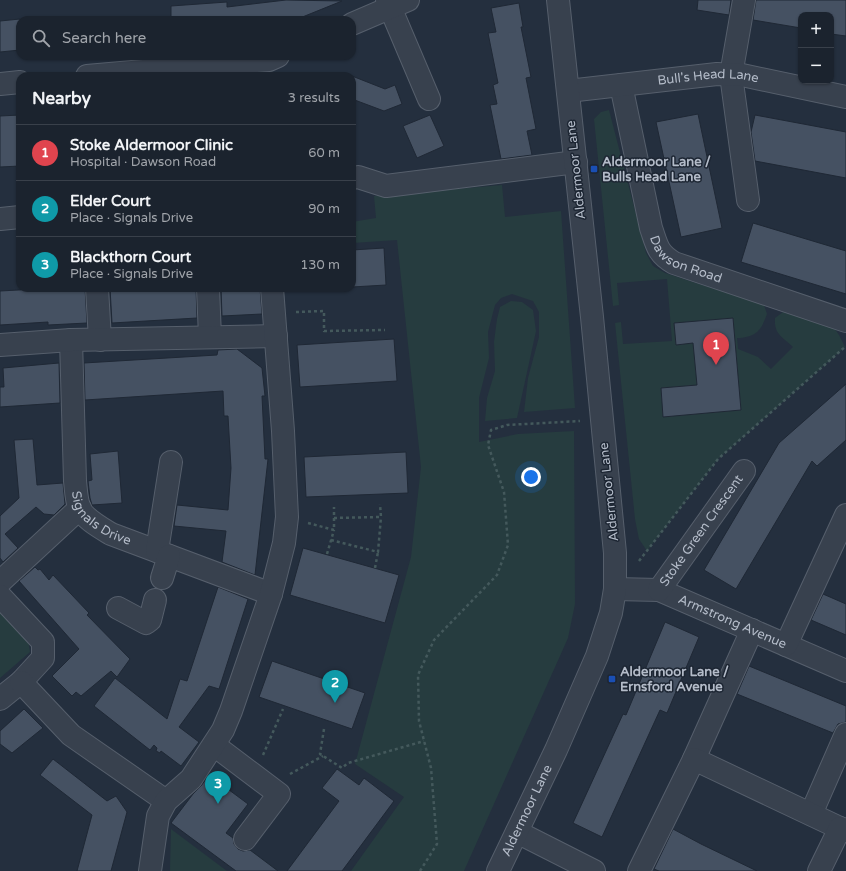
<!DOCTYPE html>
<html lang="en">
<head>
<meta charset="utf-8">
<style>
	body { margin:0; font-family:"Varela Round",sans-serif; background:#282f3a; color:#f1f3f6 }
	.controls { position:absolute; right:12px; top:12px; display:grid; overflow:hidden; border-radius:8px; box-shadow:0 1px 3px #0004 }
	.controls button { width:36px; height:36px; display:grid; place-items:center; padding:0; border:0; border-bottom:1px solid #39404a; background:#1b232e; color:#f1f3f6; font:20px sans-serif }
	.you { position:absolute; left:531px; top:477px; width:14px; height:14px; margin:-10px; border:3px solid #fff; border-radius:50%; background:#1a73e8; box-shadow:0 0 0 6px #1a73e833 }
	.badge { display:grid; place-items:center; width:26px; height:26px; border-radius:50%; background:#8ab4f8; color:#fff; font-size:13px; font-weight:700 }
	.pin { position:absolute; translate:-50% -33px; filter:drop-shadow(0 1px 2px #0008) }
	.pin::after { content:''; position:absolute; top:21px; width:14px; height:12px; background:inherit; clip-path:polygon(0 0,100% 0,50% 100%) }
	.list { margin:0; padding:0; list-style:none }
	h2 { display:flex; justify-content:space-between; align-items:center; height:52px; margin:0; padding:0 16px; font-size:17px }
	h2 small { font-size:13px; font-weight:400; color:#a0a4aa }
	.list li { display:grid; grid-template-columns:26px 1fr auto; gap:12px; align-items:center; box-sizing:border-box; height:56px; padding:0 16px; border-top:1px solid #39404a }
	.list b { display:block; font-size:15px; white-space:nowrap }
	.list p { margin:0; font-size:13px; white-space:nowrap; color:#a0a4aa }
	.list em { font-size:13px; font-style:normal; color:#a0a4aa }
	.icon { flex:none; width:22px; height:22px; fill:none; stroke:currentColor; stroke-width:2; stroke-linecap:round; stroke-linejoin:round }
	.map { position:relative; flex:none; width:846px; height:871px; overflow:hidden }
	.search { position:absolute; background:#1b232e; box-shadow:0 1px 3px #0004; left:16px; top:16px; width:340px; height:44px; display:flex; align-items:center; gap:10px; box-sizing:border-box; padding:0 14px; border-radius:12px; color:#a0a4aa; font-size:15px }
	.panel { position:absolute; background:#1b232e; box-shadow:0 1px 3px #0004; left:16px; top:72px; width:340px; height:220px; border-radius:12px }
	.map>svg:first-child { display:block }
	.green { fill:#263c3f }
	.building { fill:#455162; stroke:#1f2835 }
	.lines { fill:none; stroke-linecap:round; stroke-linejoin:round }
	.minor-casing { stroke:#565f6c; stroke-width:24 }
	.path { stroke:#44595c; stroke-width:2.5; stroke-dasharray:3 3; stroke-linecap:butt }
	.minor { stroke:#38414e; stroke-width:22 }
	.transit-dot { fill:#1a4fb4; stroke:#1d2633; stroke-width:1.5 }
	.labels { text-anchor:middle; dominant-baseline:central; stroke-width:3; stroke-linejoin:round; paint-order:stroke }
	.street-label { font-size:13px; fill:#b4bcc9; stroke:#1d2633 }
	.poi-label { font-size:13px; font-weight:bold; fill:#b4bcc9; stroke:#1d2633; text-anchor:start }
</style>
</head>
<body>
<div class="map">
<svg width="846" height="871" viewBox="0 0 846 871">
	<rect width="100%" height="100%" fill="#242f3e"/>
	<path class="green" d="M 609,110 L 646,253 L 653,266 L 665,273 L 764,305 L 767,314 C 761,331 756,337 737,338 L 738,349 L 758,357 L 771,369 L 793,347 C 781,336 774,334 775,318 L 783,312 L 834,328 L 839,335 L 845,347 L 718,459 L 647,551 L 639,539 L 635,519 L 615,323 L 621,322 L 623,344 L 672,341 L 667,279 L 617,283 L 619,305 L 613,306 L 594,119 L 601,112 Z
		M 502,185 L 505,217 L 561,211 L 575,408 L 524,412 L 528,378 L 539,337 L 539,312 L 533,301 L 512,294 L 501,298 L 495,305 L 488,332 L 489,358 L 479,398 L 479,442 L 518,434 L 574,431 L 575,604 L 568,638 L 464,871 L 351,871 L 404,797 L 355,764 L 411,557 L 421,467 L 397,240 L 352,243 L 352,222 L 376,218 L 374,196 Z
		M 511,301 L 522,302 L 533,310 L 536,331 L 517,418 L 485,421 L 487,398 L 495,371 L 494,342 L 497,319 L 500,307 Z
		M 0,611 L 28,639 L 30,652 L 0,678 Z
		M 171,829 L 227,871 L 170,871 Z"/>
	<path class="building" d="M 286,0 L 342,1 L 295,20 L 171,20 L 171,6 L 227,2 L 227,7 Z
		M 698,0 L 731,0 L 729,15 L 697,10 Z
		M 756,0 L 846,0 L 846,36 L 831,34 L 831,15 L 801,15 L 801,28 L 753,20 Z
		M 519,3 L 523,27 L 521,27 L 531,77 L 526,78 L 536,129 L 527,131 L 532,155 L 501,159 L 490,105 L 497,104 L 493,85 L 498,83 L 488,33 L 496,32 L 491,8 Z
		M 20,19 L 20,50 L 0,52 L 0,21 Z
		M 352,76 L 385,89 L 395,85 L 402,104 L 384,111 L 352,99 Z
		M 698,114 L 722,228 L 681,237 L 656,122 Z
		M 20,115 L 20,166 L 0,167 L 0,116 Z
		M 430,115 L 444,146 L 417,158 L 403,126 Z
		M 755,115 L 846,132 L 846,178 L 755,161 L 751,132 Z
		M 753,223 L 846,251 L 846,294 L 741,262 Z
		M 384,248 L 386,285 L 352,287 L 352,250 Z
		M 55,288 L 85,288 L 87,323 L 48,325 L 48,322 L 0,325 L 0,291 Z
		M 110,288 L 196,288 L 197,318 L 112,323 Z
		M 221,288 L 260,288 L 262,314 L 222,316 Z
		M 733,318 L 741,410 L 663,417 L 661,388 L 697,385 L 693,343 L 676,345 L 674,323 Z
		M 394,339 L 397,381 L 300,387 L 297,345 Z
		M 237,349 L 262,368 L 265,396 L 262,396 L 265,459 L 268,459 L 255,575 L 222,562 L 226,531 L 174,526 L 177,505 L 228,510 L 231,468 L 228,416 L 224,416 L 223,391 L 85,400 L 84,363 L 217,355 L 218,350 Z
		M 59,363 L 60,403 L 0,407 L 0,387 L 4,387 L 3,368 Z
		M 846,384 L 846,440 L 817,466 L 812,461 L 736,589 L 704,570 L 779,443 Z
		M 33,439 L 37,485 L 63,483 L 65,504 L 54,515 L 44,514 L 36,507 L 5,534 L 18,548 L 3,562 L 0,558 L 0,516 L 19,498 L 14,440 Z
		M 118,451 L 122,503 L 92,505 L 90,498 L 88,481 L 92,480 L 90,454 Z
		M 406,452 L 408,493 L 306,497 L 304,457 Z
		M 303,548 L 399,575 L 385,623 L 290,595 Z
		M 35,567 L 38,570 L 40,569 L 49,580 L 53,575 L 89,613 L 87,615 L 130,659 L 117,677 L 111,671 L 81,696 L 76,692 L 72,696 L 52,676 L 79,649 L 19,581 Z
		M 218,587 L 248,599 L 219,689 L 209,686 L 179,727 L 199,742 L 181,766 L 161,751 L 160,753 L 156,751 L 157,748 L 154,745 L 150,750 L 94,706 L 115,678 L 167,719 L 180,679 L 187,681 Z
		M 823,594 L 846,604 L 846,635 L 811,620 Z
		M 665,622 L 699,637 L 667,713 L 660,710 L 602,837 L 573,823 L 623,714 L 626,715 Z
		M 272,661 L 365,693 L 352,729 L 259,697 Z
		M 749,666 L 846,706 L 846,722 L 838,724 L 833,733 L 737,694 Z
		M 24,709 L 43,728 L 12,753 L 0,744 L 0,731 Z
		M 53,759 L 107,801 L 116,796 L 127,812 L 111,871 L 77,871 L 92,815 L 40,775 Z
		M 337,769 L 359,785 L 364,778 L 394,801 L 342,871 L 287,871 L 339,801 L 322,788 Z
		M 209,775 L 248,804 L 226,833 L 233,838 L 234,844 L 238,849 L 243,851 L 250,850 L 278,871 L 236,871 L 171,823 L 193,794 L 201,786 Z
		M 673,829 L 701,844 L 757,871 L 659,871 L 654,869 Z"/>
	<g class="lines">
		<g class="minor-casing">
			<g id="minor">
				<path d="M 387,0 L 429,99"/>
				<path d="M 744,0 L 731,75 L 748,200"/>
				<path d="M 352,24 L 408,0"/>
				<path d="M 87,76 L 269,60 L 278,56"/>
				<path d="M 0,84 L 20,82"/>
				<path id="s1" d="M 621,85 L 651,228 C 657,245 657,253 674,263 L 846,321"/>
				<path id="s2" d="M 568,91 L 717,74 L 742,75 L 846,97"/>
				<path d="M 352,178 L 358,177 L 386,186 L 576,162"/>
				<path d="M 0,219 L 20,217"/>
				<path d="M 97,288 L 100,340"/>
				<path d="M 208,288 L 210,337"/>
				<path id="s3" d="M 71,340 L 75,481 C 76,489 76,498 79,507 C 83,518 101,528 111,534 L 271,594"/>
				<path d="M 0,345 L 71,340 L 276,336"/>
				<path d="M 157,551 L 171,462"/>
				<path d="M 162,578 L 169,556"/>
				<path d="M 0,582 L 80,508"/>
				<path id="s4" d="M 615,589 L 659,590 L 846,671"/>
				<path id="s5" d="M 659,590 L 744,471"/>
				<path d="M 0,596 L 43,642 L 43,658 L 21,682 L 0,699"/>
				<path d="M 118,608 L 146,623 L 150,620 L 155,600"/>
				<path d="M 786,645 L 846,515"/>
				<path d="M 21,682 L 71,735 L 166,801"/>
				<path d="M 214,745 L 279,794 L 245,839"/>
				<path d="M 694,759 L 752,630"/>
				<path d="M 811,814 L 846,734"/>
				<path d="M 517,832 L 594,871"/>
				<path d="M 150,871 L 158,816 L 166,801 L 191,779 L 223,730 L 231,711 L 271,594 L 284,543 L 287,517 L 283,431 L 272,288"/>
				<path id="s6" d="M 498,871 L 556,750 L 597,656 L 611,613 L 615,589 L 615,553 L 592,317 L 558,0"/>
				<path d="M 639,871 L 694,759 L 846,831"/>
				<path d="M 819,871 L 840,828"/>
			</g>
		</g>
		<path class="path" d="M 296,312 L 324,311 L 324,331 L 385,330
			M 334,518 L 381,517 L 380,504
			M 308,523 L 334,530 L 334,507
			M 331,540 L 378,552 L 381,517
			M 327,554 L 334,530
			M 639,561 L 718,459 L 846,346
			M 375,568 L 378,552
			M 324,729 L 320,754 L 342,768 L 348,763 L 424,741
			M 263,755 L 283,709
			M 290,774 L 323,756
			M 420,871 L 437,844 L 431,768 L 419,721 L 418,675 L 434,640 L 497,575 L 508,545 L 504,492 L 488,445 L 491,430 L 507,425 L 580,421"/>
		<use href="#minor" class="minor"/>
	</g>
	<g class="transit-dot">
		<rect x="590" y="165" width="8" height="8" rx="2"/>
		<rect x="608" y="675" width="8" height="8" rx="2"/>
	</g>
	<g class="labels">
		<g class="street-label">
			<text stroke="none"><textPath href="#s2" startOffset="141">Bull's Head Lane</textPath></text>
			<text transform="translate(576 170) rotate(-96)">Aldermoor Lane</text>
			<text stroke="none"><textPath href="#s1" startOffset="197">Dawson Road</textPath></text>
			<text transform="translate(609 492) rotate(-96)">Aldermoor Lane</text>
			<text stroke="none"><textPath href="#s3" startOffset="191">Signals Drive</textPath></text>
			<text stroke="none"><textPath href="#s5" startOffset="73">Stoke Green Crescent</textPath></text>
			<text stroke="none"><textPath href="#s4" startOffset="124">Armstrong Avenue</textPath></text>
			<text stroke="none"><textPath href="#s6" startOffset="67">Aldermoor Lane</textPath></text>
		</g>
		<g class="poi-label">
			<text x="602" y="162">Aldermoor Lane /<tspan x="602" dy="15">Bulls Head Lane</tspan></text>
			<text x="620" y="672">Aldermoor Lane /<tspan x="620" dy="15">Ernsford Avenue</tspan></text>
		</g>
	</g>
</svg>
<div class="controls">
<button>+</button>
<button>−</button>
</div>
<div class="you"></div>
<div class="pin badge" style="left:716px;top:365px;background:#e0444e">1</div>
<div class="pin badge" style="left:335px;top:703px;background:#0f9aa8">2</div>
<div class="pin badge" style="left:218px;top:804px;background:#0f9aa8">3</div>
<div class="search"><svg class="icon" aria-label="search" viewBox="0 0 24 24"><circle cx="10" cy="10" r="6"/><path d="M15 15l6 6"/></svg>Search here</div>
<section class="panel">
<h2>Nearby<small>3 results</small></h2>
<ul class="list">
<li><span class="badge" style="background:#e0444e">1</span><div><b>Stoke Aldermoor Clinic</b><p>Hospital · Dawson Road</p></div><em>60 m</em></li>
<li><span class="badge" style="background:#0f9aa8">2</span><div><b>Elder Court</b><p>Place · Signals Drive</p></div><em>90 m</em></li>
<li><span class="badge" style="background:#0f9aa8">3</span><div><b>Blackthorn Court</b><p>Place · Signals Drive</p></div><em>130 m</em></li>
</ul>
</section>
</div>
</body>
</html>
